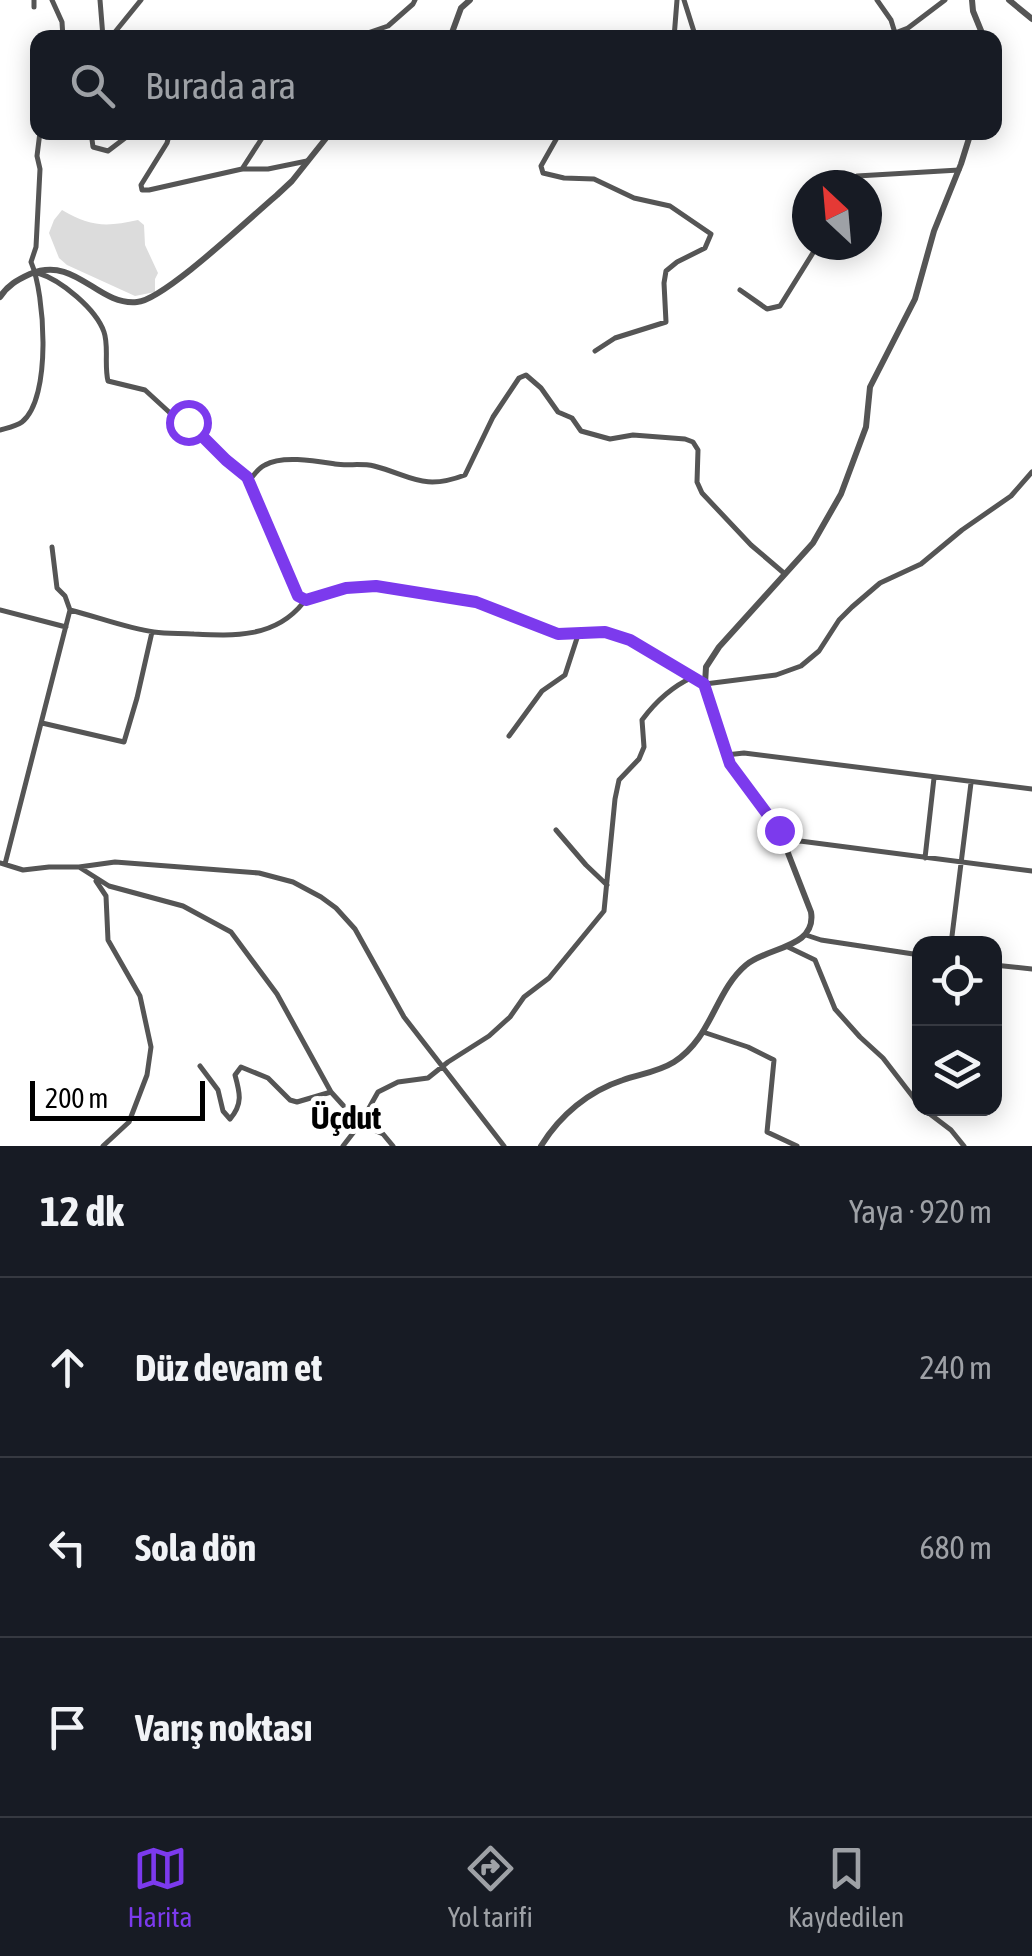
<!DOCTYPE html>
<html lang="tr">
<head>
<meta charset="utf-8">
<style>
	body { margin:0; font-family:"Asap Condensed",sans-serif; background:#242831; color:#f1f3f6 }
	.controls { position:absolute; right:30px; bottom:30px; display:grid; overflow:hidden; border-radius:20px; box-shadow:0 5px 25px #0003 }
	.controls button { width:90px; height:90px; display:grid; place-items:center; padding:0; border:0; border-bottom:2px solid #363941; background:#171b24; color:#f1f3f6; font:50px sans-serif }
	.compass { position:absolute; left:792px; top:170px; width:90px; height:90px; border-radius:50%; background:#171b24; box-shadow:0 5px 25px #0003; rotate:334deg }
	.scale { position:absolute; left:30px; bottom:25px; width:175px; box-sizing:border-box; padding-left:10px; border:5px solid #000; border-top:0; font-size:28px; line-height:35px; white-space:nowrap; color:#000; -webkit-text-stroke:8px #fff; paint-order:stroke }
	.stop { position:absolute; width:30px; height:30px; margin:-22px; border:8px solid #7c3aed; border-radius:50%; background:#fff }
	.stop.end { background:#7c3aed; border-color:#fff; box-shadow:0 2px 10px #0008 }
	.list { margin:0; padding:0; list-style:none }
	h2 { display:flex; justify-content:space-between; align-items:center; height:130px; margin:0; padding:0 40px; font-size:42px }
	h2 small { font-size:32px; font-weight:400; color:#9ea1a6 }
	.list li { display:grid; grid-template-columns:65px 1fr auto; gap:30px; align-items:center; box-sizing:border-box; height:180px; padding:0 40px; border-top:2px solid #363941 }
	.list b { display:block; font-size:38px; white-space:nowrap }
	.list em { font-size:32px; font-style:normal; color:#9ea1a6 }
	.icon { flex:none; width:55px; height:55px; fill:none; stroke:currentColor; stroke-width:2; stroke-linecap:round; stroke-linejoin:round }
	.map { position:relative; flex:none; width:1032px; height:1146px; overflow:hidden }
	.search { position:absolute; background:#171b24; box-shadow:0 5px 25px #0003; left:30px; right:30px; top:30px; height:110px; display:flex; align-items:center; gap:25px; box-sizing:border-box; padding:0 35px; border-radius:20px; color:#9ea1a6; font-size:38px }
	.sheet { height:670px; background:#171b24 }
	nav { display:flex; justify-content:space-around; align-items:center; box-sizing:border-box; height:140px; border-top:2px solid #363941; background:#171b24; font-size:28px; color:#9ea1a6 }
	nav a { display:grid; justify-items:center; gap:5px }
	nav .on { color:#7c3aed }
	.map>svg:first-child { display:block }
	.green { fill:#dcdcdc }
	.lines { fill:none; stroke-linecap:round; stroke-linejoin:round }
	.minor { stroke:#555; stroke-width:5 }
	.tertiary { stroke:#555; stroke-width:6 }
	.route { stroke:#7c3aed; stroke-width:12 }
	.labels { text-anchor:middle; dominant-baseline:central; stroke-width:10; stroke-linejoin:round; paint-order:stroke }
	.neighbourhood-label { font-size:32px; font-weight:bold; fill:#000; stroke:#fff }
</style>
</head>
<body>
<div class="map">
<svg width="1032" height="1146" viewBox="0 0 1032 1146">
	<rect width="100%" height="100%" fill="#fff"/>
	<path class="green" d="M 62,210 C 90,227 107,227 138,220 L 144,225 L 145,245 L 158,273 L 155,279 L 155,292 L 135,296 L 67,265 L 59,258 L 49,233 L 54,220 Z"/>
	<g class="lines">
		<path class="minor" d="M 52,0 L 62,22 L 63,38
			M 100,0 L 103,37
			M 684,0 L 696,38
			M 877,0 L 891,20 L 895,33 L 908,28 L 945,0
			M 34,7 L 34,0
			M 105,38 L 115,32 L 141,0
			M 353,38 L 388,26 L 413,4 L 415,0
			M 674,38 L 677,0
			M 91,132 L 93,147 L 108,151 L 133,132
			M 170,132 L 167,143 L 141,185 L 142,190 L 149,190 L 242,169 L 268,169 L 307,161
			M 572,132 L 558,136 L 541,166 L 543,173 L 564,178 L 594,179 L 634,198 L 670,206 L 711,234 L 705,248 L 677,262 L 666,271 L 664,283 L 666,322 L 615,338 L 595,351
			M 242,169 L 266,132
			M 854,185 L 854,179 L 857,176 L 959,170
			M 38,273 C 61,280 96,309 104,332 C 109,346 104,365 108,381 L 145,390 L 169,412 L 197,428 L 207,442 L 247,477 L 298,596 L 307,600 L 346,588 L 376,587 L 476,603 L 558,634 L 605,633 L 629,640 L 693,677
			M 740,290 L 767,309 L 780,306 L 816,248 L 821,245
			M 0,430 C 7,428 17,426 22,422 C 52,398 45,294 31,262 L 36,247 L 40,169 L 37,156 L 40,132
			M 249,481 C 254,475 258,468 265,465 C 282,455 316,461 335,464 C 348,466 361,463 374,466 C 412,476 423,491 465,475 L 493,417 L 519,378 L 526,375 L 541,388 L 558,412 L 572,418 L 581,431 L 610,439 L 633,435 L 685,439 L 693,442 L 698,450 L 697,482 L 702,493 L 751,545 L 785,574
			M 52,547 L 57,588 L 65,596 L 70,610 C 98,617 126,628 154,632 C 167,634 181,633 194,634 C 234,636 275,638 303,603 L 300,599
			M 0,610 L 66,627
			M 42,723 L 124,742 L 137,698 L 152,632
			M 509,736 L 542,691 L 565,675 L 578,635
			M 726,755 L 744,753 L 1032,789
			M 556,830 L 586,865 L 607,885
			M 785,843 L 800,841 L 1032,871
			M 925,858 L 934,778
			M 0,863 L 23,870 L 49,867 L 79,867 L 109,886 L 183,906 L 231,932 L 277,994 L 331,1092 L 360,1124 L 383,1134 L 393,1146
			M 5,864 L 70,610
			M 79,867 L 115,862 L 259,873 L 293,882 L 321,897 L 336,908 L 355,929 L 404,1017 L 504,1146
			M 96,881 L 106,896 L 108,940 L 140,996 L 151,1047 L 147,1075 L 129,1122 L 103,1146
			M 806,935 L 821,940 L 920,955
			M 951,944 L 971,783
			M 788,947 L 815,960 L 835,1009 L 860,1037 L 883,1058 L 920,1106
			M 994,965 L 1032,969
			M 703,1032 L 748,1047 L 774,1060 L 767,1132 L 797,1146
			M 200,1066 L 218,1090 L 223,1111 L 230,1119 C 243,1104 240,1093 235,1075 L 241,1067 L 268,1078 L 290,1100 L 297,1102 L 331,1092
			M 922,1108 L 951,1130 L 964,1146
			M 343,1146 L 360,1124 L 378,1092 L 398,1082 L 428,1078 L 448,1062 L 489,1036 L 510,1017 L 524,997 L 549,978 L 604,911 L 615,799 L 619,780 L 639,759 L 644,747 L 642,720 C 656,701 671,687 693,677 L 705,684 L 776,675 L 801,666 L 819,651 L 839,620 L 852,607 L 880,583 L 921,564 L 962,530 L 1011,496 L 1032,472"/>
		<path class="tertiary" d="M 972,0 L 973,11 L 984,38
			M 1009,0 L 1032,19
			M 450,38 L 461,8 L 470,0
			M 0,297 C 8,285 17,280 30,274 C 76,255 97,306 137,302 C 164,300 252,216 277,195 L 292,181 L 331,132
			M 541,1146 C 560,1115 589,1091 623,1080 C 640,1074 658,1072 674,1062 C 712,1038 715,991 746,965 C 767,947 817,948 811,912 L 779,830 L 766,810 L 742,783 L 726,755 L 705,684 L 706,667 L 719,647 L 813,543 L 841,494 L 866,427 L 870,387 L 915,299 L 934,231 L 961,164 L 971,132"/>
	</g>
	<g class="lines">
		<path class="route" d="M 188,422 L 226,460 L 247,477 L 298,596 L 306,600 L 346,588 L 376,586 L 476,602 L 558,634 L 605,632 L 630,640 L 704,684 L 730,764 L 779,830"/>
	</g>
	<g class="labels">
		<g class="neighbourhood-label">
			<text x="346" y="1117">Üçdut</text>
		</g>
	</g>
</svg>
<div class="controls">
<button><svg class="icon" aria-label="locate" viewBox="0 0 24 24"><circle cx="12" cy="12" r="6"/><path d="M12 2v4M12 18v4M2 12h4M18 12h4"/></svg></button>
<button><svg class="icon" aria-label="layers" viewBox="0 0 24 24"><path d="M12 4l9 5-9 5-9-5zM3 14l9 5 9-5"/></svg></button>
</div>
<svg class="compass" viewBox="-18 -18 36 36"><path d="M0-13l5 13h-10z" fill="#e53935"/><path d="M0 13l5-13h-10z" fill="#9ea1a6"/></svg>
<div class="scale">200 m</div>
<div class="stop" style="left:188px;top:422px"></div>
<div class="stop end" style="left:779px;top:830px"></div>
<div class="search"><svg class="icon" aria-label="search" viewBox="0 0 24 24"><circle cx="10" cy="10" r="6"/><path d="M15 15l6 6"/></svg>Burada ara</div>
</div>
<section class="sheet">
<h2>12 dk<small>Yaya · 920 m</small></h2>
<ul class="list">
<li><svg class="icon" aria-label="ahead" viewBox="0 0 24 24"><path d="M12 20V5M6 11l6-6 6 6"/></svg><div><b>Düz devam et</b></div><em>240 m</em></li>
<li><svg class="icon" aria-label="left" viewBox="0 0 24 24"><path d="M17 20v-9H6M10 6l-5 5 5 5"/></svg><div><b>Sola dön</b></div><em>680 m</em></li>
<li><svg class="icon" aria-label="arrive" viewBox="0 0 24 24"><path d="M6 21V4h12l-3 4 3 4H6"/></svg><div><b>Varış noktası</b></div></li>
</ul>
</section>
<nav>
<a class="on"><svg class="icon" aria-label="map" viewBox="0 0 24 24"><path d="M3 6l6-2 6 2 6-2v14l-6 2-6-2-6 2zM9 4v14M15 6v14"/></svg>Harita</a>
<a><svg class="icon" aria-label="directions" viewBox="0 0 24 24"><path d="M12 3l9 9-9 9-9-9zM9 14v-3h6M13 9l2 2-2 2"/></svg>Yol tarifi</a>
<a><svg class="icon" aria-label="saved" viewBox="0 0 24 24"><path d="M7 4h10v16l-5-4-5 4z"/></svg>Kaydedilen</a>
</nav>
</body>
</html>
